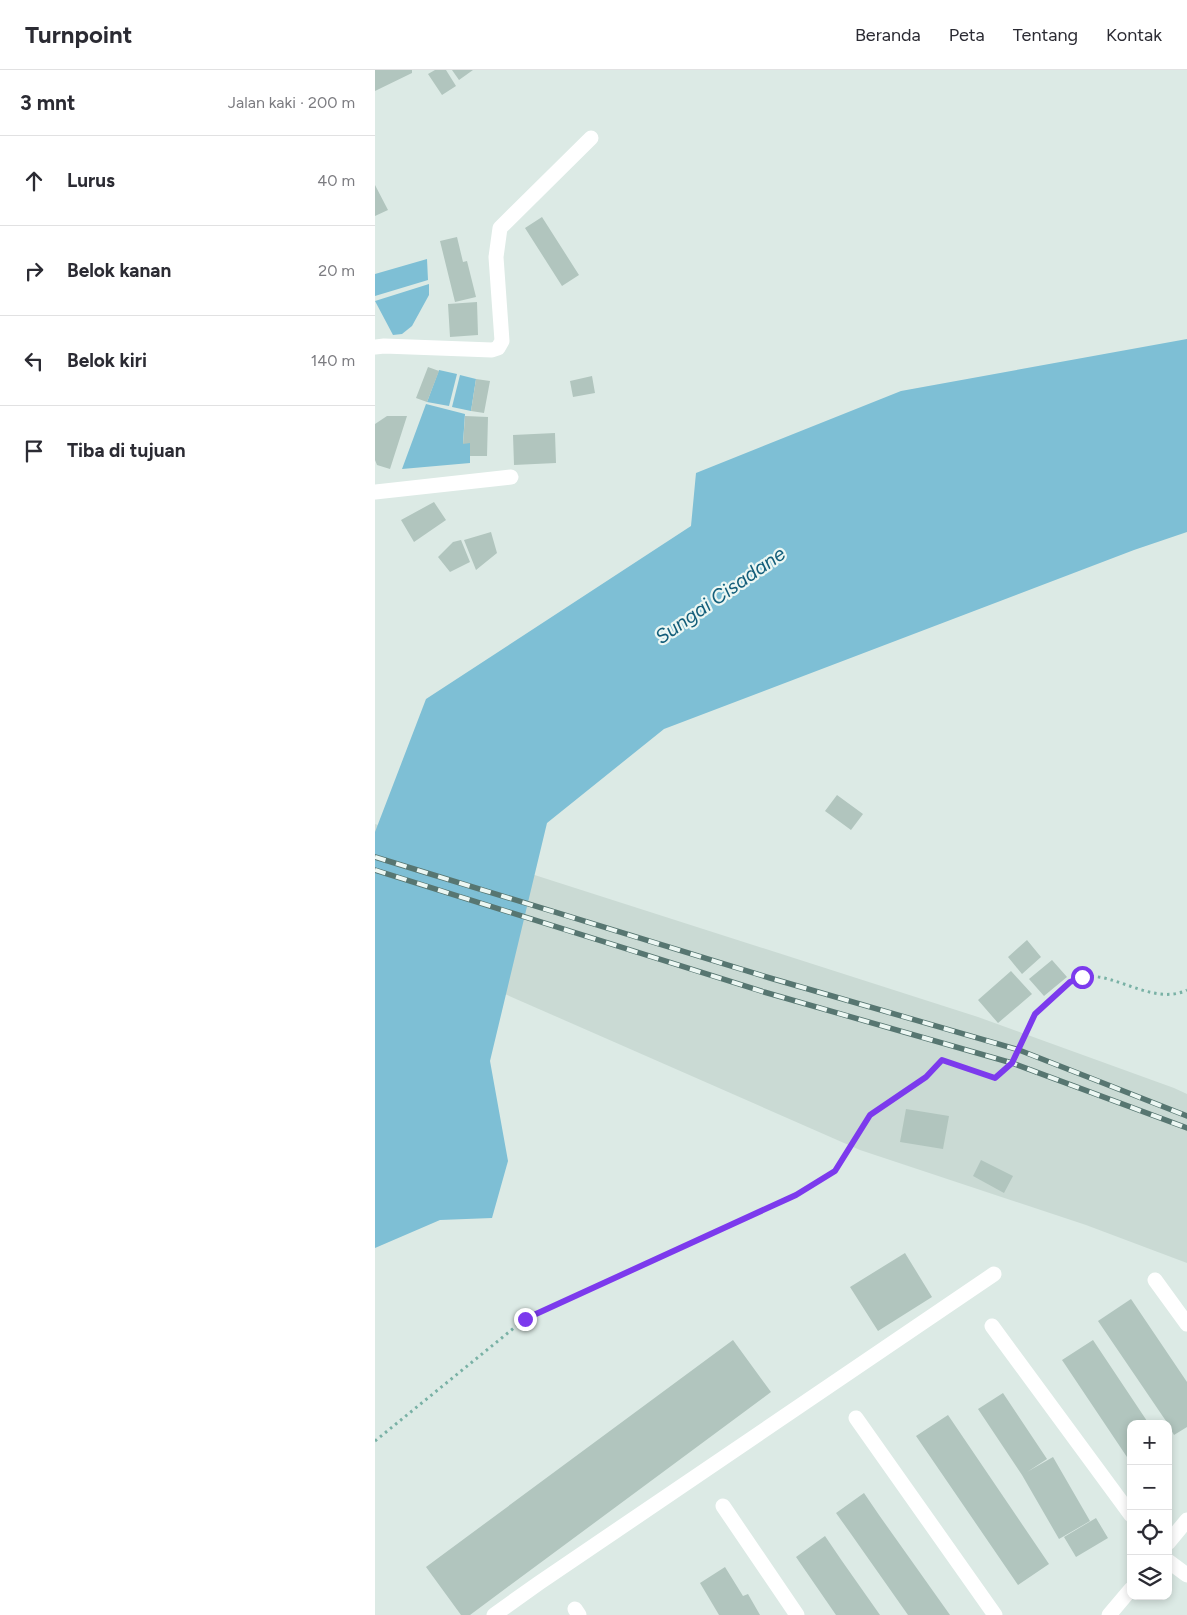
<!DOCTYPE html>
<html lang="id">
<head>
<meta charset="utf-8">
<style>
	body { margin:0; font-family:Figtree,sans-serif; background:#f7f7f7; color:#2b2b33 }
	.controls { position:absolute; right:15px; bottom:15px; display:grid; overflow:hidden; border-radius:10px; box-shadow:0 2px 8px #0003 }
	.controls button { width:45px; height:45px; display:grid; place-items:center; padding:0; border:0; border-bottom:1px solid #e1e1e2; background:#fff; color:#2b2b33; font:25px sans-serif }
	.stop { position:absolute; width:15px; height:15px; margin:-11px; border:4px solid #7c3aed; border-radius:50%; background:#fff }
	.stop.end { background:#7c3aed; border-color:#fff; box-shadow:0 1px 5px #0008 }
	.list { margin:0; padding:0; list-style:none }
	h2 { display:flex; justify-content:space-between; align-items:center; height:65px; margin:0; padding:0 20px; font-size:21px }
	h2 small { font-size:16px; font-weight:400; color:#7c7c81 }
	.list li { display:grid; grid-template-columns:32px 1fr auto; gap:15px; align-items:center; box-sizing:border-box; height:90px; padding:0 20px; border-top:1px solid #e1e1e2 }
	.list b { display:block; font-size:19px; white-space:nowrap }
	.list em { font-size:16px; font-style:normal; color:#7c7c81 }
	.icon { flex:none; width:28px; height:28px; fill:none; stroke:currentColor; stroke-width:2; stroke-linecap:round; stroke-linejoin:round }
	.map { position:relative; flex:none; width:812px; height:1545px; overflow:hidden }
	header { display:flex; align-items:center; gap:30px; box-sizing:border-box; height:70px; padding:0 25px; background:#fff; border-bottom:1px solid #e1e1e2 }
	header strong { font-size:24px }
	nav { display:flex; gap:28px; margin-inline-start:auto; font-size:18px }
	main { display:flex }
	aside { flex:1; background:#fff }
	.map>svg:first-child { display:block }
	.built { fill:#cadad4 }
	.water { fill:#7ebfd5 }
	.building { fill:#b1c5be }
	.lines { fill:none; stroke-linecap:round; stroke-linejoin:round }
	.path { stroke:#79b1a5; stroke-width:3; stroke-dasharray:2.5 4; stroke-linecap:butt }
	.minor { stroke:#fff; stroke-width:15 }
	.rail-casing { stroke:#577671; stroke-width:5.5 }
	.rail { stroke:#ecf7f3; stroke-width:4; stroke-dasharray:11; stroke-linecap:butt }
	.route { stroke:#7c3aed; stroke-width:6 }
	.labels { text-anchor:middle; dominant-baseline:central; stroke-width:4.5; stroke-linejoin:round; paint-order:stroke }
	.water-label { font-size:20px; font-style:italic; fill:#135e7a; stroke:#ecf7f3 }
</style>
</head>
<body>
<header>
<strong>Turnpoint</strong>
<nav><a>Beranda</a><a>Peta</a><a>Tentang</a><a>Kontak</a></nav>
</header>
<main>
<aside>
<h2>3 mnt<small>Jalan kaki · 200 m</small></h2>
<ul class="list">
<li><svg class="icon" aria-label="ahead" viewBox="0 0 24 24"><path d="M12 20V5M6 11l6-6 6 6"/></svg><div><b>Lurus</b></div><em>40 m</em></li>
<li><svg class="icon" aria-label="right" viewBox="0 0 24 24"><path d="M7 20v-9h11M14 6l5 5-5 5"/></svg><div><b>Belok kanan</b></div><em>20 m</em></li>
<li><svg class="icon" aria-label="left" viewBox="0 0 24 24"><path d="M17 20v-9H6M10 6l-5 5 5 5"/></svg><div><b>Belok kiri</b></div><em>140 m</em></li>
<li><svg class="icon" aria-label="arrive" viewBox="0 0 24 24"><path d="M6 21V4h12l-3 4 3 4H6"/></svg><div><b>Tiba di tujuan</b></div></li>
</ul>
</aside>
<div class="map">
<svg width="812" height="1545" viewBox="0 0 812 1545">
	<rect width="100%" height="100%" fill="#dceae5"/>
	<path class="built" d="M 0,754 L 603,947 L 799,1018 L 812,1024 L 812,1193 L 711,1155 L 485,1080 L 0,867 Z"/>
	<path class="water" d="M 52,189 L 53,210 L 0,226 L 0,204 Z
		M 54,214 L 54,225 L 37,256 L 27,264 L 18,265 L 0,231 Z
		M 812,269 L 812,462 L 759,480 L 289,659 L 172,753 L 115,991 L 133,1091 L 117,1148 L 65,1150 L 0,1178 L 0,762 L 51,629 L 316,456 L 321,403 L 526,321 Z
		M 64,300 L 82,304 L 74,336 L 52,332 Z
		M 85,305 L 101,309 L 96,341 L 77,337 Z
		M 51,334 L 90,344 L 88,373 L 95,373 L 95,393 L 27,399 Z"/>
	<path class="building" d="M 0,0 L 37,0 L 37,3 L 0,21 Z
		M 60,0 L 71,0 L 81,16 L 67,25 L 53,4 Z
		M 77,0 L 98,0 L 84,10 Z
		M 0,115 L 13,140 L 0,146 Z
		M 167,147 L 204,205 L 187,216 L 150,158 Z
		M 82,167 L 88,192 L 92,191 L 101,227 L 80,232 L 65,171 Z
		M 102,232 L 103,265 L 75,267 L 73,234 Z
		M 53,297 L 64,301 L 52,332 L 41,328 Z
		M 217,306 L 220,323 L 198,327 L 195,311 Z
		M 101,309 L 115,311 L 109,343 L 96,341 Z
		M 12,346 L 32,346 L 15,399 L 2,395 L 0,390 L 0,354 Z
		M 90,346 L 113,347 L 112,386 L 95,386 L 95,373 L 88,374 Z
		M 180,363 L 181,393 L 139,395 L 138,365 Z
		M 59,432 L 71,450 L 39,472 L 26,450 Z
		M 116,462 L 122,483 L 101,500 L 89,470 Z
		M 86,470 L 95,492 L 75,502 L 63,487 L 78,472 Z
		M 462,725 L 488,744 L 476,760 L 450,741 Z
		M 652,870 L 666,887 L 647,904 L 633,887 Z
		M 677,890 L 692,907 L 669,926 L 654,909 Z
		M 636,901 L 657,924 L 623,953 L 603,930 Z
		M 531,1039 L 574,1046 L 568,1079 L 525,1072 Z
		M 606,1090 L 638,1106 L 629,1123 L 598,1106 Z
		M 530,1183 L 557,1227 L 503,1261 L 475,1217 Z
		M 756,1229 L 812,1312 L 812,1357 L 799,1365 L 793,1354 L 723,1251 Z
		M 358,1270 L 396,1322 L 95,1545 L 86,1545 L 51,1497 Z
		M 718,1270 L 774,1354 L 756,1354 L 756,1389 L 754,1390 L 687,1290 Z
		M 628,1323 L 672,1389 L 652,1402 L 678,1387 L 715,1451 L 684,1469 L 647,1405 L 603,1339 Z
		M 573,1345 L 674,1494 L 643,1515 L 541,1366 Z
		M 489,1423 L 504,1445 L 575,1545 L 533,1545 L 476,1464 L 461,1443 Z
		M 721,1448 L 733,1468 L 701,1487 L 689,1467 Z
		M 450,1466 L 467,1491 L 505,1545 L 461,1545 L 421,1487 Z
		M 350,1497 L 368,1526 L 373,1524 L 385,1545 L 344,1545 L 325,1513 Z"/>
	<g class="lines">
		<path class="path" d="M 0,1371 L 150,1249 L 421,1125 L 460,1101 L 495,1045 L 551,1007 L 567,990 L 620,1008 C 625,1003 633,998 637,993 C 648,978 650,958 660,944 C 665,938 687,918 694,913 C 727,889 773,939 812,920"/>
		<path class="minor" d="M 0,277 L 9,276 L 117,280 L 123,278 L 127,271 L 121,187 L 125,158 L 216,68
			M 0,422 L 136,407
			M 780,1210 L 812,1254
			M 617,1256 L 756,1445
			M 481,1348 L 620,1545
			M 348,1436 L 422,1545
			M 793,1473 L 812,1450
			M 793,1491 L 812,1505
			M 200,1539 L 204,1545
			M 119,1545 L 164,1513 L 619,1204
			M 734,1545 L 756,1519"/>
		<g class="rail-casing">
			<path id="rail" d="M 0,787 L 395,908 L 644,980 L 812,1046
				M 0,800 L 389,922 L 637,993 L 812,1058"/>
		</g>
		<use href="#rail" class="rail"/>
	</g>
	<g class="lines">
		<path class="route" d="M 150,1249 L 421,1125 L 460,1101 L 495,1045 L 551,1007 L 567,990 L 620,1008 L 637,993 L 660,944 L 695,912 L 707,907"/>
	</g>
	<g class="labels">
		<g class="water-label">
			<text transform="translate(345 525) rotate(-35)">Sungai Cisadane</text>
		</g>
	</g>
</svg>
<div class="controls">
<button>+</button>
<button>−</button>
<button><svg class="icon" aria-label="locate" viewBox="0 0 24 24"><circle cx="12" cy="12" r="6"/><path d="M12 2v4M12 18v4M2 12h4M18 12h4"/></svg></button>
<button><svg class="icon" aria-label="layers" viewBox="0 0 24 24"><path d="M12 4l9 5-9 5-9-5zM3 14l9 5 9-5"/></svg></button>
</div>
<div class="stop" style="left:707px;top:907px"></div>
<div class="stop end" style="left:150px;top:1249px"></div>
</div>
</main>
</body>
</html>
